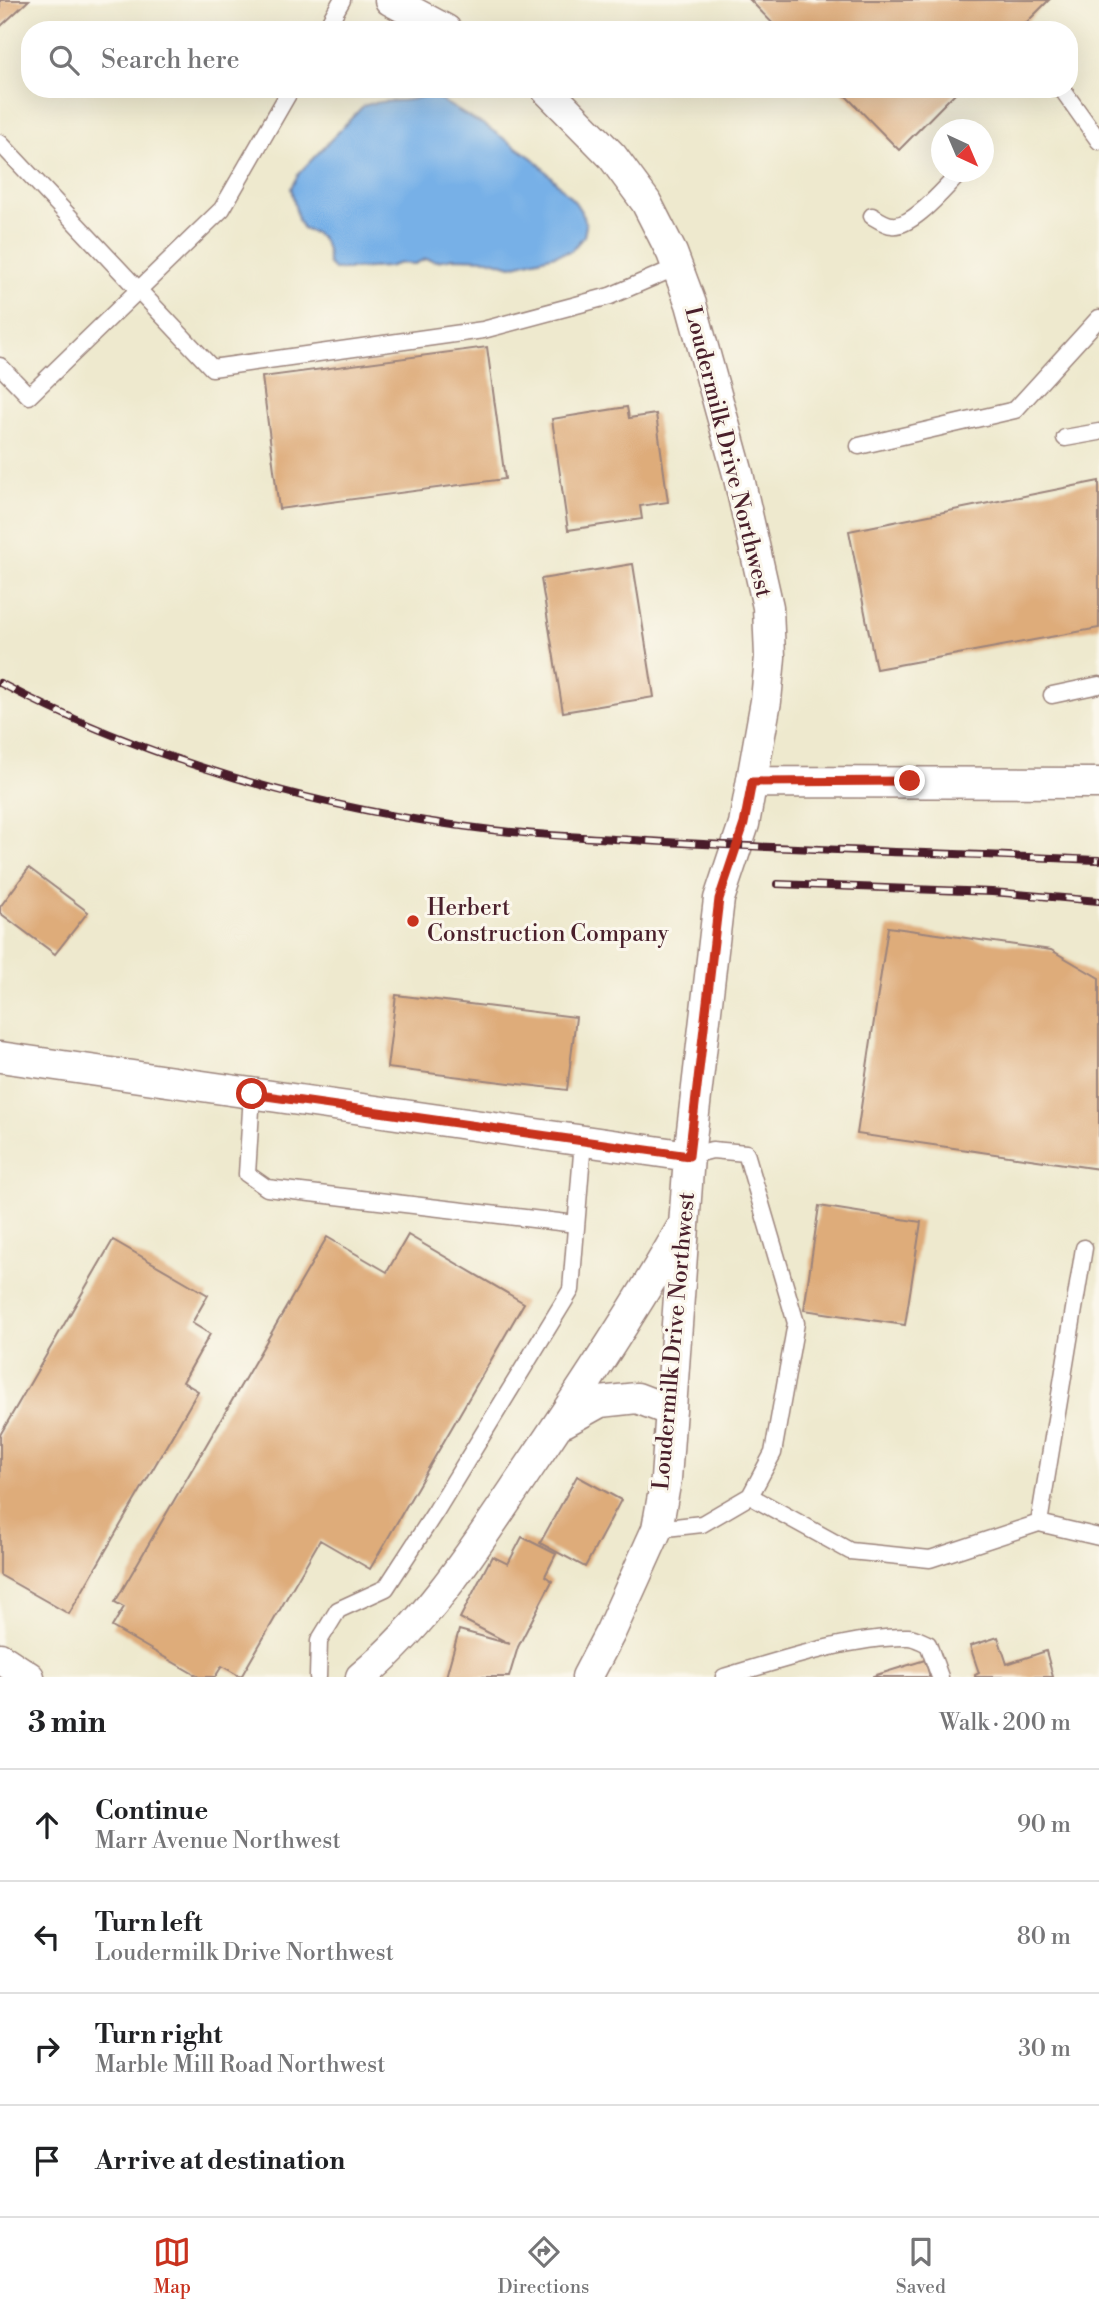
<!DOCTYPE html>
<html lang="en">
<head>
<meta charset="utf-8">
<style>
	body { margin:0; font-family:"Libre Bodoni",serif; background:#f6f6f6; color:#202124 }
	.compass { position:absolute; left:931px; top:119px; width:63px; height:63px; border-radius:50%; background:#fff; box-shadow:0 7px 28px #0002; rotate:136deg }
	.stop { position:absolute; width:21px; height:21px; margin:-16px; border:5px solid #c8321e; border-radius:50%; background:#fff }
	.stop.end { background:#c8321e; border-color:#fff; box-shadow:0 2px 7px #0008 }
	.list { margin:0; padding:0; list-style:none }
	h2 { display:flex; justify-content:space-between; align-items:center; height:91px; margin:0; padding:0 28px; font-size:30px }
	h2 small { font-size:23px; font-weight:400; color:#757577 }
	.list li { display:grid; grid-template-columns:46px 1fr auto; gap:21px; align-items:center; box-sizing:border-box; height:112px; padding:0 28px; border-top:2px solid #e0e0e0 }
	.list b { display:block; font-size:26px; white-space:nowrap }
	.list p { margin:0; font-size:23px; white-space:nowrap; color:#757577 }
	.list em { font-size:23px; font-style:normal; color:#757577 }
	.icon { flex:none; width:38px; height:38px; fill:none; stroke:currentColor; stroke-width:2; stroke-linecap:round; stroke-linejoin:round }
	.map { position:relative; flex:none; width:1099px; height:1677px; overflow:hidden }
	.search { position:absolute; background:#fff; box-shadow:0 7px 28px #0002; left:21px; right:21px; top:21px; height:77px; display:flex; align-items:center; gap:18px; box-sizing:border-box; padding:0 24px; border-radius:28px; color:#757577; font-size:26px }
	.sheet { height:539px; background:#fff }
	nav { display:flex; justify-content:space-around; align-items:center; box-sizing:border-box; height:98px; border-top:2px solid #e0e0e0; background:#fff; font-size:19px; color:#757577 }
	nav a { display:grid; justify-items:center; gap:4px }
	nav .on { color:#c8321e }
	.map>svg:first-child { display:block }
	.water { fill:#77b0e7; stroke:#606889; stroke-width:2 }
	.building { fill:#deac7a }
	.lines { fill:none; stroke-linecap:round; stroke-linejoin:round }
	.service-casing { stroke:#9c847c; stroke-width:19 }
	.minor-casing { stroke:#9c847c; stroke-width:33 }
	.service { stroke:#fff; stroke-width:16 }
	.minor { stroke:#fff; stroke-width:30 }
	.rail-casing { stroke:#4a1f2b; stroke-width:8 }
	.rail { stroke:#fbf7ec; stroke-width:5; stroke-dasharray:16; stroke-linecap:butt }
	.route { stroke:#c8321e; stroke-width:9 }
	.poi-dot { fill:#c8321e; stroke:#fbf7ec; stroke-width:2.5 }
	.labels { text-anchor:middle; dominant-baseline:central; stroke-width:6; stroke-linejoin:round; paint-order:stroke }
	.street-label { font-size:23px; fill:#4a1f2b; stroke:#fbf7ec }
	.poi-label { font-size:23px; fill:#4a1f2b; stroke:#fbf7ec; text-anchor:start }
</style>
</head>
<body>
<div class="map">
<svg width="1099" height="1677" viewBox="0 0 1099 1677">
	<rect width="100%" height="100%" fill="#fbf7ec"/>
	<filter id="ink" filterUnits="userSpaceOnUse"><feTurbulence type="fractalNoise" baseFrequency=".0143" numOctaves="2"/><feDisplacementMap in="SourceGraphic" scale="14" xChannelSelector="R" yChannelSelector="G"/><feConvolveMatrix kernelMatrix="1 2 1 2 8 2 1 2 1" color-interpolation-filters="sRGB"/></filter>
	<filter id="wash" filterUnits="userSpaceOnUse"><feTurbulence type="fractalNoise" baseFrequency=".00686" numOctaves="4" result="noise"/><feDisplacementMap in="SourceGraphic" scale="28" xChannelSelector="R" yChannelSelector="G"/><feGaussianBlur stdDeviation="1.57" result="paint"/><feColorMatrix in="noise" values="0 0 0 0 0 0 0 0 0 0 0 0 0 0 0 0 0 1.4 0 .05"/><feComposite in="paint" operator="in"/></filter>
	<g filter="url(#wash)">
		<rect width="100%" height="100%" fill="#eee9ce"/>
		<path class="water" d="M 429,93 L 472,119 L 483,124 L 535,160 L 575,202 L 584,216 L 586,226 L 584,236 L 571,251 L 511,266 L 488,259 L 454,258 L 437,261 L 425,259 L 415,264 L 400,263 L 388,267 L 334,270 L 328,263 C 328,244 323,233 303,229 L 298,220 L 291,188 L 299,173 L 363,106 C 385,97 409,106 429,93 Z"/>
		<g id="blocks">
			<path class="building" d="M 0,0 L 29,0 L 0,27 Z
				M 750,0 L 1049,0 L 1019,30 L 779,30 Z
				M 839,89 L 959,89 L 899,150 Z
				M 487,347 L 505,479 L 279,509 L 262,377 Z
				M 627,407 L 629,418 L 656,414 L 668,502 L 640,506 L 642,519 L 568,530 L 552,419 Z
				M 1099,481 L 1099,628 L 876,669 L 849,531 Z
				M 633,564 L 654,697 L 563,712 L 541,579 Z
				M 29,868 L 88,912 L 55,954 L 0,913 L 0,907 Z
				M 888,927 L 1051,950 L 1099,978 L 1099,1169 L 857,1134 Z
				M 396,995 L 576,1017 L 567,1090 L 387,1068 Z
				M 819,1206 L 921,1222 L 905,1325 L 804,1310 Z
				M 408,1235 L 524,1303 L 370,1569 L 320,1540 L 241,1677 L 222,1666 L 215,1677 L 199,1677 L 112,1627 L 124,1607 L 115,1602 L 327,1237 L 387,1272 Z
				M 113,1240 L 208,1295 L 192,1323 L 210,1334 L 183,1382 L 198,1391 L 69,1614 L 0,1575 L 0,1435 Z
				M 577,1476 L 621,1500 L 585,1567 L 540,1543 Z
				M 522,1537 L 556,1554 L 545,1576 L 552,1581 L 518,1647 L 509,1677 L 446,1677 L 459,1630 L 510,1644 L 460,1618 L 492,1556 L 508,1564 Z
				M 998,1637 L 1007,1664 L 1046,1651 L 1053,1677 L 975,1677 L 975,1675 L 979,1673 L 970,1646 Z
				M 925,1660 L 930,1677 L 873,1677 L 873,1676 Z"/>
		</g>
	</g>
	<g filter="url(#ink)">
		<use href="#blocks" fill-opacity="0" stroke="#9c847c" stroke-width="2"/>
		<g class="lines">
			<g class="service-casing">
				<path id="service" d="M 325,30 L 342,0
					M 1062,89 L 1099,141
					M 0,143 L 212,368 L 483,330 L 610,296 L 677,267
					M 872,216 C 877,219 886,225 892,225 C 912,228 944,189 958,175
					M 0,366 L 29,396 L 222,209 L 291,89
					M 1065,438 L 1099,432
					M 859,446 L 1015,410 L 1099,318
					M 1052,695 L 1099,685
					M 252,1094 L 247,1174 L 267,1188 L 576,1224
					M 750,1496 L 850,1551 L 930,1559 L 1039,1523 L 1099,1537
					M 1039,1523 L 1084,1248
					M 657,1529 L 702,1524 L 750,1496 L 773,1453 L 796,1323 L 746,1153 L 712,1150 L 689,1156
					M 318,1677 L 319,1641 L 338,1610 L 386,1588 L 436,1511 L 571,1290 L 583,1141
					M 724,1677 C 777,1661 853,1636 908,1637 C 915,1637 922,1642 928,1644 L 940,1677"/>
			</g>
			<g class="minor-casing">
				<path id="minor" d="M 390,0 L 446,30
					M 546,89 L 612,156 L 646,202 L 672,253 L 691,304 L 738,474 L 768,607 L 770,657 L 766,701 L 744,824 L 719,899 L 689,1156 L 666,1479 L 657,1529 L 611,1631 L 587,1677
					M 752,782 L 1099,783
					M 0,1057 L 689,1156
					M 564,1422 L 600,1402 L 637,1398 L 671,1411
					M 0,1658 L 29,1677
					M 361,1677 C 430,1620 480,1540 530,1466 C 583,1388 634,1311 681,1229"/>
			</g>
			<use href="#service" class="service"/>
			<use href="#minor" class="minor"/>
			<g class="rail-casing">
				<path id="rail" d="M 0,683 C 146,760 320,810 484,829 C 538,836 593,837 648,841 C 798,850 949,853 1099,860
					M 777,884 L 992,892 L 1099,901"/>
			</g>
			<use href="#rail" class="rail"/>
		</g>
	</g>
	<g class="lines" filter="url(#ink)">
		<path class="route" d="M 252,1094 L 689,1156 L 719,899 L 744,824 L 752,782 L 910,781"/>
	</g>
	<circle class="poi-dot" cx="413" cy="921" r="7"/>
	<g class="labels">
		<g class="street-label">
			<text transform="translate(728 452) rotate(76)">Loudermilk Drive Northwest</text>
			<text transform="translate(674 1341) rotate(-85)">Loudermilk Drive Northwest</text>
		</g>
		<g class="poi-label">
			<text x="427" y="908">Herbert<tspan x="427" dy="26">Construction Company</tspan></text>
		</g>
	</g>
</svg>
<svg class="compass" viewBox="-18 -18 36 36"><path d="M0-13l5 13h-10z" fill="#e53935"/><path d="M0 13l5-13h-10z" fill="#757577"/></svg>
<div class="stop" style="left:252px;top:1094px"></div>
<div class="stop end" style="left:910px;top:781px"></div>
<div class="search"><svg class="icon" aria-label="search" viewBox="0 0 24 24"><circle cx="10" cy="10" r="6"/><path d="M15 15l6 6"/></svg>Search here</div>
</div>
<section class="sheet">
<h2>3 min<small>Walk · 200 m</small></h2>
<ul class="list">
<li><svg class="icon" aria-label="ahead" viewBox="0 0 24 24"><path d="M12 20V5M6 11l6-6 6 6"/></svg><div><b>Continue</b><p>Marr Avenue Northwest</p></div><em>90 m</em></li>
<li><svg class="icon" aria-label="left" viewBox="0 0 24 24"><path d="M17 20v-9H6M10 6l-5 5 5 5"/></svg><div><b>Turn left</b><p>Loudermilk Drive Northwest</p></div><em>80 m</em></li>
<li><svg class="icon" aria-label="right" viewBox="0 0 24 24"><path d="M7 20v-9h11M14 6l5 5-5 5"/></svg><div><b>Turn right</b><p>Marble Mill Road Northwest</p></div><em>30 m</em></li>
<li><svg class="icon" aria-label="arrive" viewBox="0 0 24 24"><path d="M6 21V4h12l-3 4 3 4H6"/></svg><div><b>Arrive at destination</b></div></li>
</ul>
</section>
<nav>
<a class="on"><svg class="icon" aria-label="map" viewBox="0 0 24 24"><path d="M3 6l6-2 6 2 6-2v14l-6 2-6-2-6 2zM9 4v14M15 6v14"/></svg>Map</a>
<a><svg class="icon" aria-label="directions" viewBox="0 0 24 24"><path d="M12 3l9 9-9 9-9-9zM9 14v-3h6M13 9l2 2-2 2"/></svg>Directions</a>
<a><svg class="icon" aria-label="saved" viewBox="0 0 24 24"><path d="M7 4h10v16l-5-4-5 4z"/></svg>Saved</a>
</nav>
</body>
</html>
